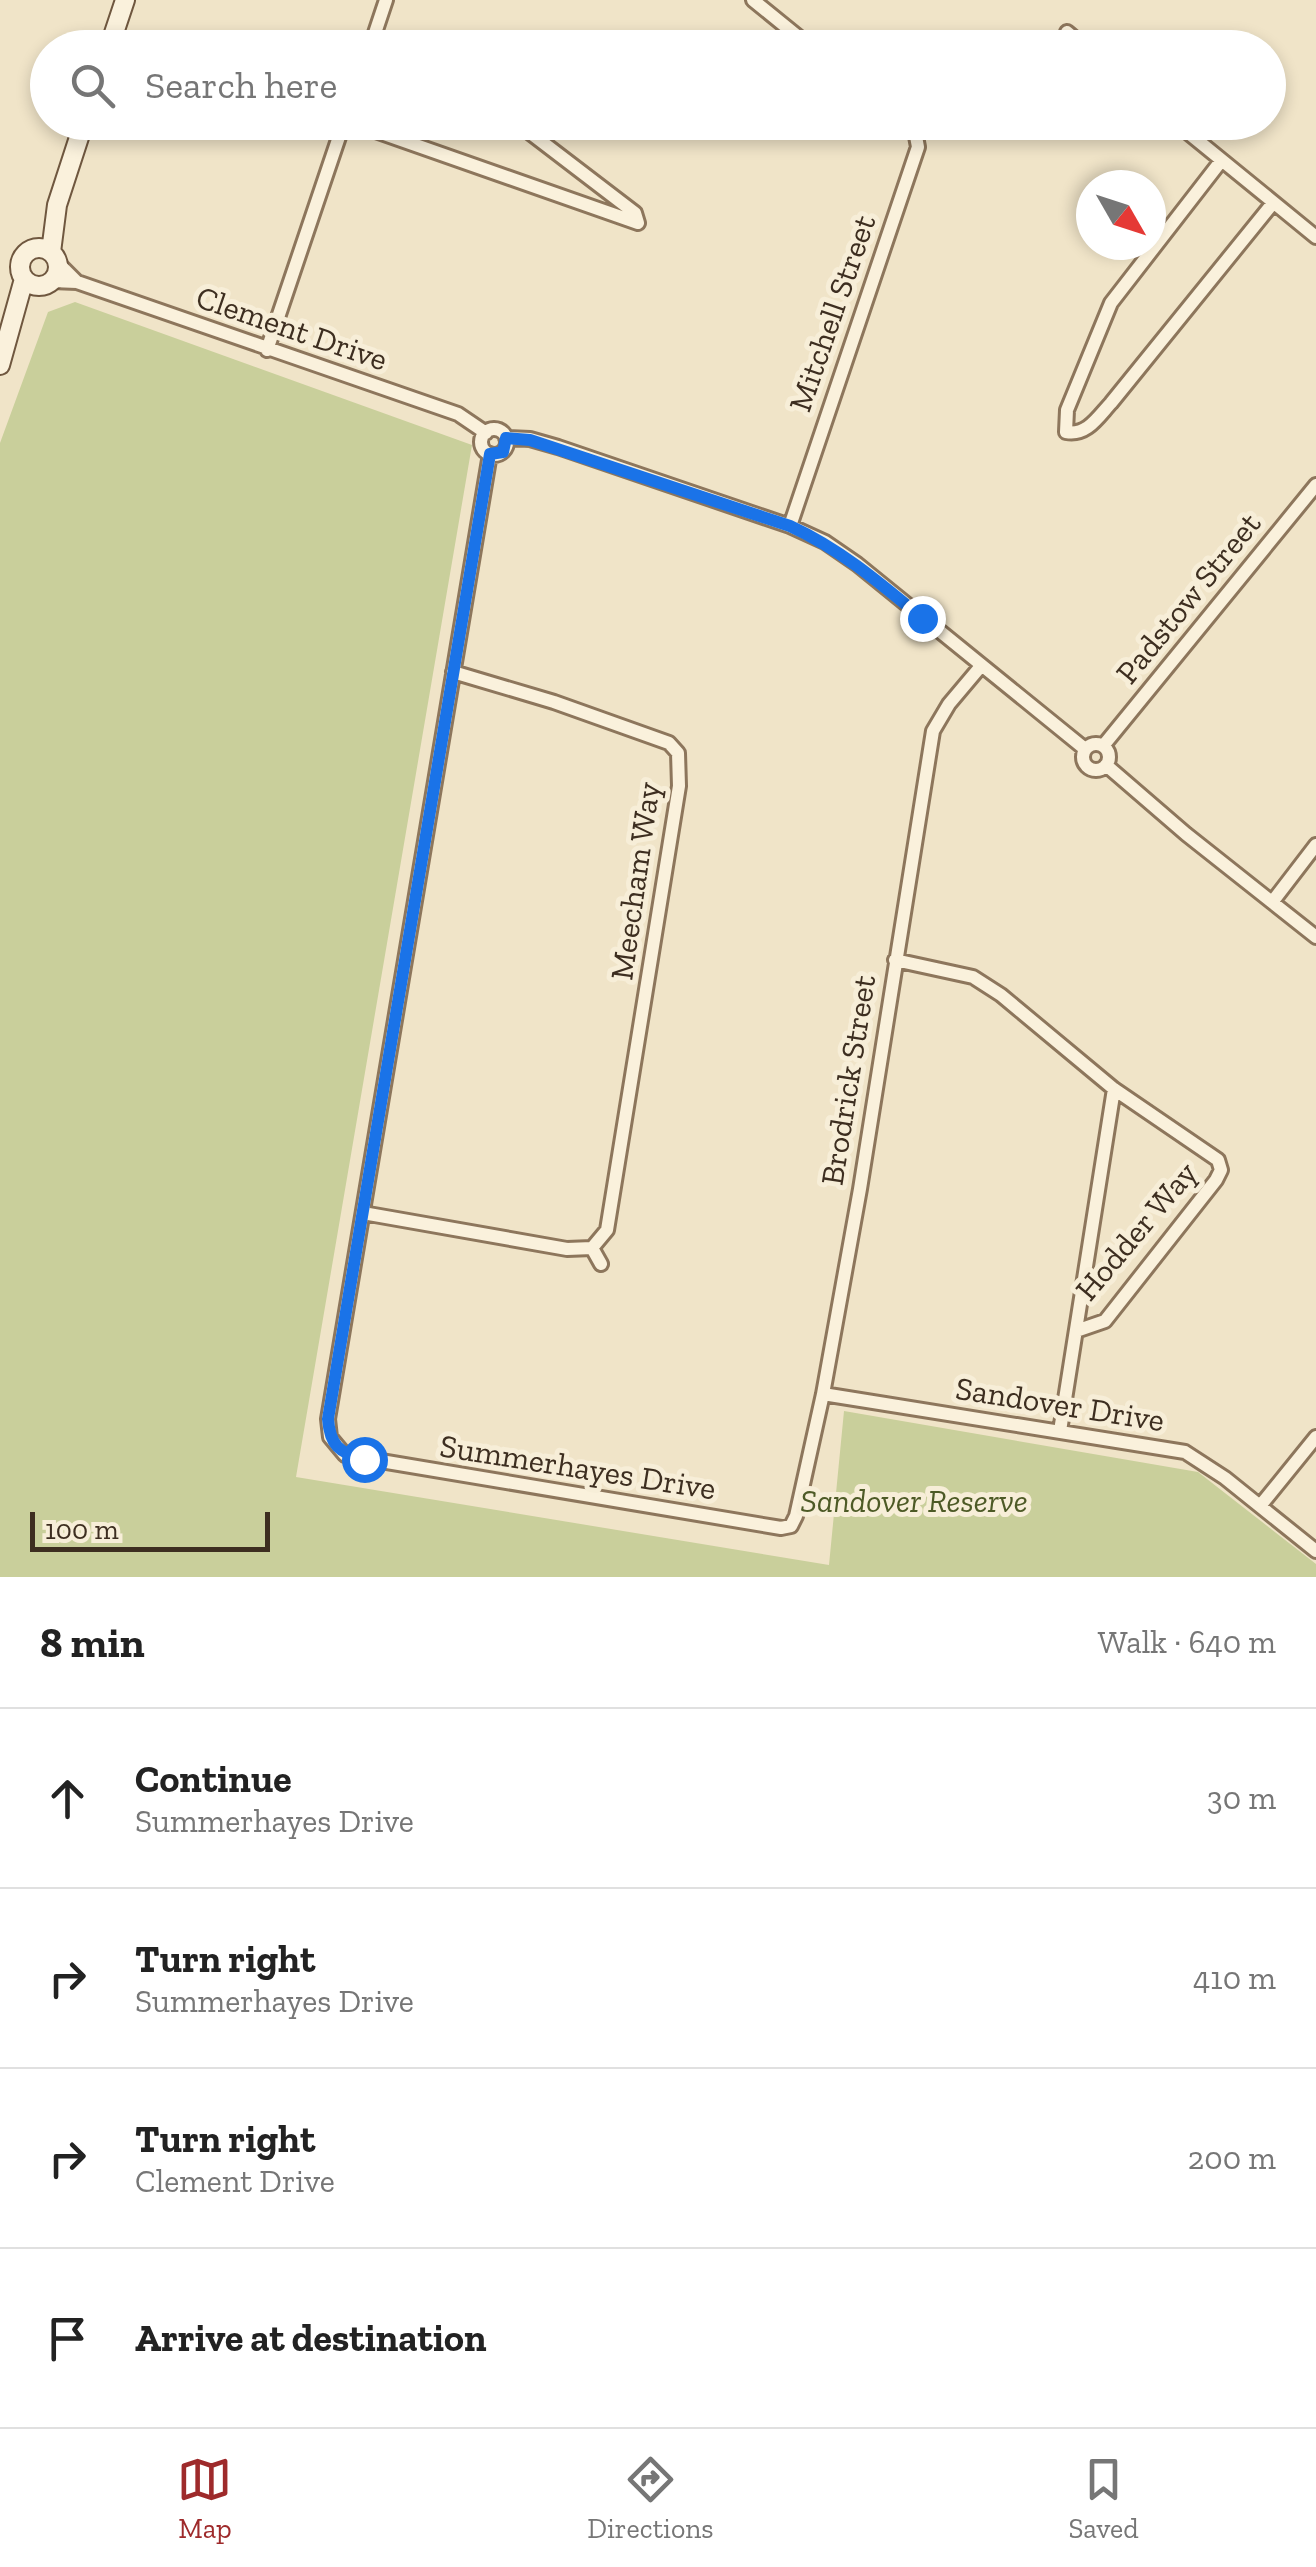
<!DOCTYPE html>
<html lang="en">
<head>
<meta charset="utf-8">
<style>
	body { margin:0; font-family:"Zilla Slab",serif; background:#f6f6f6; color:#222 }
	.compass { position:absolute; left:1076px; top:170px; width:90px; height:90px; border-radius:50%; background:#fff; box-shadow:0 5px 15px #0003; rotate:129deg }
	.scale { position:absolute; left:30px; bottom:25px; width:240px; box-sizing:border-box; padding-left:10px; border:5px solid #3d2e20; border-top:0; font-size:28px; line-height:35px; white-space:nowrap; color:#3d2e20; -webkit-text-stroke:8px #f7eed8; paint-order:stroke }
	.stop { position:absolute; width:30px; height:30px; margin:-22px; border:8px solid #1a73e8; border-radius:50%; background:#fff }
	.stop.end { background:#1a73e8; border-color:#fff; box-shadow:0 2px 10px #0008 }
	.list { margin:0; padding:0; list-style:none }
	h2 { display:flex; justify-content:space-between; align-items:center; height:130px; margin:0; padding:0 40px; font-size:42px }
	h2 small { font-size:32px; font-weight:400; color:#767676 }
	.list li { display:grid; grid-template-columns:65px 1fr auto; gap:30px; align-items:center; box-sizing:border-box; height:180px; padding:0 40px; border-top:2px solid #e0e0e0 }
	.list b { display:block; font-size:38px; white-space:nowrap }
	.list p { margin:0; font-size:32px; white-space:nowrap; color:#767676 }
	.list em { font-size:32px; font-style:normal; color:#767676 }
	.icon { flex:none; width:55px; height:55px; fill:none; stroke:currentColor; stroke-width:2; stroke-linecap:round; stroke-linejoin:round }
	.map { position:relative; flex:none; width:1316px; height:1577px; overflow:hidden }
	.search { position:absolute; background:#fff; box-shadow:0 5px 15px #0003; left:30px; right:30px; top:30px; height:110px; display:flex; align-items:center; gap:25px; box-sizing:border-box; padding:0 35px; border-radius:55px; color:#767676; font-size:38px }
	.sheet { height:850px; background:#fff }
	nav { display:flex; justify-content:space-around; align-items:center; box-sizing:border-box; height:140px; border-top:2px solid #e0e0e0; background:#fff; font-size:28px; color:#767676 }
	nav a { display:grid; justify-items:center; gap:5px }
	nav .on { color:#9e2a2b }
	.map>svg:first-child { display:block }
	.green { fill:#c9cf9b }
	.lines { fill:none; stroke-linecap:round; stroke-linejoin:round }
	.street-casing { stroke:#8d765c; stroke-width:18 }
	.secondary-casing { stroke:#6f573f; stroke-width:22 }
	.street { stroke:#faf1dc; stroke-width:12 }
	.secondary { stroke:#faf1dc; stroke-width:18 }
	.route { stroke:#1a73e8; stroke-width:12 }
	.labels { text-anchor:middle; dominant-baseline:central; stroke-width:10; stroke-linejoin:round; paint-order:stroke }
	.street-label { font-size:32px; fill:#3d2e20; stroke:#f7eed8 }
	.park-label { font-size:32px; font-style:italic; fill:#4d5a26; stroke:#f7eed8 }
</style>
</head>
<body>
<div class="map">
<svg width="1316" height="1577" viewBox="0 0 1316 1577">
	<rect width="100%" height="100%" fill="#f0e4c8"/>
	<path class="green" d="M 75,302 L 472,445 L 296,1477 L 829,1565 L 844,1411 L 1198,1472 L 1316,1564 L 1316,1577 L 0,1577 L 0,443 L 48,312 Z"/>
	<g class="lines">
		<g class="street-casing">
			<path id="street" d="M 753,0 L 812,48
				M 1067,32 L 1086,48
				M 370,48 L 386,0
				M 350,122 L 638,223
				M 516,122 L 635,213 L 638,223
				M 1175,122 L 1316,237
				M 1221,161 L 1111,303 L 1067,410 L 1066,432 C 1087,436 1098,417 1111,403 L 1273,203
				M 58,263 L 77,282
				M 52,281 L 77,282 L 458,414 L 486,433
				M 267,350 L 344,122
				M481 442a13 13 0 1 1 26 0a13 13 0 1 1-26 0Z
				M 506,438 L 530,439 L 558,447 L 790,526 L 825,542 L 857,564 L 1085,749
				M 490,454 L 328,1419 L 330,1437 L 345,1455 L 781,1528 L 791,1526 L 796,1516 L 823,1394 L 860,1189 L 933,731 L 949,704 L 981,666
				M 790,526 L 918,147 L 915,131 L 904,122
				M1083 757a13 13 0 1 1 26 0a13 13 0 1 1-26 0Z
				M 1103,746 L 1316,485
				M 1106,765 L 1186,834 L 1316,937
				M 1273,901 L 1316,845
				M 895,960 L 973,977 L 1001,995 L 1114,1089 L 1218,1160 L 1221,1170 L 1216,1180 L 1105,1321 L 1076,1331
				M 363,1213 L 567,1249 L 592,1248 L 607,1230 L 679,786 L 678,753 L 669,743 L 554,702 L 453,672
				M 592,1248 L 601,1264
				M 823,1394 L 1185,1452 L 1225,1478 L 1316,1551
				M 1060,1431 L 1114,1089
				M 1260,1506 L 1316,1437"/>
		</g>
		<g class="secondary-casing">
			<path id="secondary" d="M 109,48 L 125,0
				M20 267a19 19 0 1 1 38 0a19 19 0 1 1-38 0Z
				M 51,252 L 57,205 L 84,122
				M 0,365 L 24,279"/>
		</g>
		<use href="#street" class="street"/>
		<use href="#secondary" class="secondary"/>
	</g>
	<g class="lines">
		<path class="route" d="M 364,1459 C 339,1453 330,1445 328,1419 L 490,454 L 503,452 L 506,438 L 530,440 L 790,526 C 840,549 880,583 922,618"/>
	</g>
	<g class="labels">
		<g class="street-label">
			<text transform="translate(832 313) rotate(-71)">Mitchell Street</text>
			<text transform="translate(292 328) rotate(19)">Clement Drive</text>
			<text transform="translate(1188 598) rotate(-51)">Padstow Street</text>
			<text transform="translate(635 881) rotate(-82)">Meecham Way</text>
			<text transform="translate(848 1080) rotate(-81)">Brodrick Street</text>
			<text transform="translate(1136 1231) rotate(-50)">Hodder Way</text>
			<text transform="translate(1060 1404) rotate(9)">Sandover Drive</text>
			<text transform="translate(578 1467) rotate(9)">Summerhayes Drive</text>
		</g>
		<g class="park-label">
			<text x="914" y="1501">Sandover Reserve</text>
		</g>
	</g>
</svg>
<svg class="compass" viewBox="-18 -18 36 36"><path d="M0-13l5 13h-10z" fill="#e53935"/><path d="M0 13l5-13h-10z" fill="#767676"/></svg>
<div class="scale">100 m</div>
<div class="stop" style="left:364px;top:1459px"></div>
<div class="stop end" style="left:922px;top:618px"></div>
<div class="search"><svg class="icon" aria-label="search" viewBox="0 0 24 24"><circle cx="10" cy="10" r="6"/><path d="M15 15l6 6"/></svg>Search here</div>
</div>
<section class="sheet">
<h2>8 min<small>Walk · 640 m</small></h2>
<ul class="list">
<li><svg class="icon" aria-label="ahead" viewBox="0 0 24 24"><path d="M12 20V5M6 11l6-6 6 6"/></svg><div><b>Continue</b><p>Summerhayes Drive</p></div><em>30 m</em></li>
<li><svg class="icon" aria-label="right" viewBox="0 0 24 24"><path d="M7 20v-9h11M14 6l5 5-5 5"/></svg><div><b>Turn right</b><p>Summerhayes Drive</p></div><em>410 m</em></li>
<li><svg class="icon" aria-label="right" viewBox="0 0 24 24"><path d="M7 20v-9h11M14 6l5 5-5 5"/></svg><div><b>Turn right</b><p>Clement Drive</p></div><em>200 m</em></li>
<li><svg class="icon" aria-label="arrive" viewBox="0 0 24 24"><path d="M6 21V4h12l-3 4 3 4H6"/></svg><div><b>Arrive at destination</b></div></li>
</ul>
</section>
<nav>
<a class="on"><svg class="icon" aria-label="map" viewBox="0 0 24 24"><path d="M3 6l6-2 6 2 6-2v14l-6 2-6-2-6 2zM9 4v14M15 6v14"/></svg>Map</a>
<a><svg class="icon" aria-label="directions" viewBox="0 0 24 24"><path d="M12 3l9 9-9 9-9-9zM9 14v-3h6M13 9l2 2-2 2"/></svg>Directions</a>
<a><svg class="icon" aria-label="saved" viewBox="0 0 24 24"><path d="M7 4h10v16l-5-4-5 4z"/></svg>Saved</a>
</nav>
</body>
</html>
